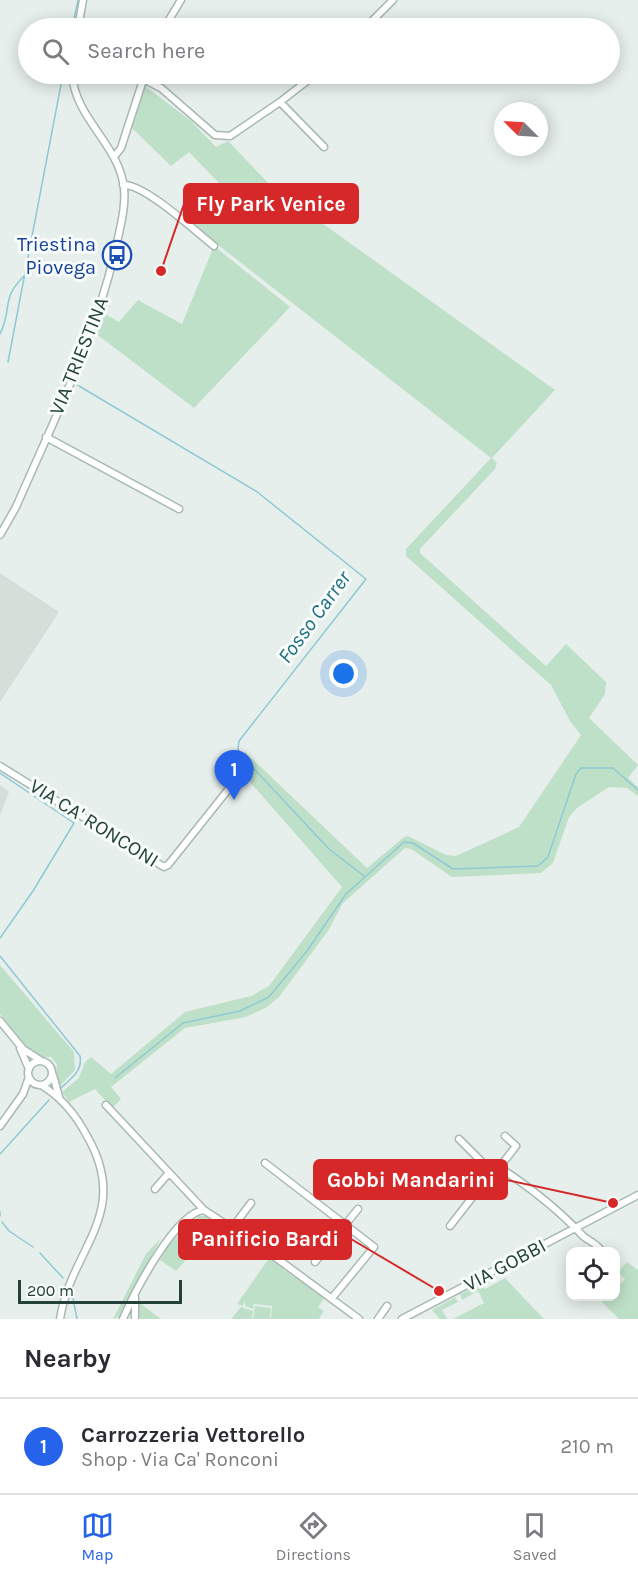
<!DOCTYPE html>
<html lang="en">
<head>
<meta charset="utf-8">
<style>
	body { margin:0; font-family:Karla,sans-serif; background:#f2f2f3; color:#2b2b33 }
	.controls { position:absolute; right:18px; bottom:18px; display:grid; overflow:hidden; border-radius:12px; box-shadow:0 3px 15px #0003 }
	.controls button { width:54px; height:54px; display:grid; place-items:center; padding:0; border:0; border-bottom:2px solid #e1e1e2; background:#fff; color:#2b2b33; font:30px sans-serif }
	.compass { position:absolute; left:494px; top:102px; width:54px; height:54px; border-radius:50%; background:#fff; box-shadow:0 3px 15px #0003; rotate:294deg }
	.scale { position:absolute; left:18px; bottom:15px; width:164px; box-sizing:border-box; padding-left:6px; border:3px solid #24423a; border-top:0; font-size:16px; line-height:21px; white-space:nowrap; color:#24423a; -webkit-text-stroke:4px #f7fbf9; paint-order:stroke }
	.you { position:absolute; left:344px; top:674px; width:21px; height:21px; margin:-15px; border:4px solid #fff; border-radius:50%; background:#1a73e8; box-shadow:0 0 0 9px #1a73e833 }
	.badge { display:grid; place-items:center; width:39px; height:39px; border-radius:50%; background:#2563eb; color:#fff; font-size:20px; font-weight:700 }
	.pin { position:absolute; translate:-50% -50px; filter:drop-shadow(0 2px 3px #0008) }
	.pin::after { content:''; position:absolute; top:32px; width:21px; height:18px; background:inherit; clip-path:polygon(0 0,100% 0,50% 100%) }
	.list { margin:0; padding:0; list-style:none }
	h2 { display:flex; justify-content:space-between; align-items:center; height:78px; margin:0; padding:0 24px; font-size:26px }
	h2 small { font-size:20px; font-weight:400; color:#7c7c81 }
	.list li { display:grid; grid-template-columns:39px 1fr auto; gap:18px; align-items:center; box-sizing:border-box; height:96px; padding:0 24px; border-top:2px solid #e1e1e2 }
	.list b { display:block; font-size:22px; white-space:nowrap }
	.list p { margin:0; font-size:20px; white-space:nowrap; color:#7c7c81 }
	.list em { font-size:20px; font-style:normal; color:#7c7c81 }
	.icon { flex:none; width:33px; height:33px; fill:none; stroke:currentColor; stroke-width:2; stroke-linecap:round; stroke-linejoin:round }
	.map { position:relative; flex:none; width:638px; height:1319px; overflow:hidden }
	.search { position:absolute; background:#fff; box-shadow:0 3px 15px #0003; left:18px; right:18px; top:18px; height:66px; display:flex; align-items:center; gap:15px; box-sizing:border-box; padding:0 21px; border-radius:33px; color:#7c7c81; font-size:22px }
	.sheet { height:174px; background:#fff }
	nav { display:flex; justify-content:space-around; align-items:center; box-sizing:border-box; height:84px; border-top:2px solid #e1e1e2; background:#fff; font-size:16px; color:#7c7c81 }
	nav a { display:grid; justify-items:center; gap:3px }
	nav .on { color:#2563eb }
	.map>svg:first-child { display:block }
	.built { fill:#d4dfda }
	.green { fill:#bfe0c8 }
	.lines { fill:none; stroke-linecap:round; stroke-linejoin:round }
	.stream { stroke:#8ec9d4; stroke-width:1.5 }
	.minor-casing { stroke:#a8b8b2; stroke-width:9 }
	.minor { stroke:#fff; stroke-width:6 }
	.labels { text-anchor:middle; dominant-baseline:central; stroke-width:6; stroke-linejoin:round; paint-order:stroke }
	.transit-label { font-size:20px; fill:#164399; stroke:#f7fbf9; text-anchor:end }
	.street-label { font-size:20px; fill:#24423a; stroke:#f7fbf9 }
	.water-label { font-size:21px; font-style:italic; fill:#1c6f80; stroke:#f7fbf9 }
	.leader { fill:none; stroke:#d62828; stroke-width:2 }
	.callout-dot { fill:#d62828; stroke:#f7fbf9; stroke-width:2 }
	.callout { fill:#d62828; stroke:#d62828; stroke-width:2 }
	.callout-label { font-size:21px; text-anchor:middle; font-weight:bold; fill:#fff }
</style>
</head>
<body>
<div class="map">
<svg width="638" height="1319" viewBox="0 0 638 1319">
	<rect width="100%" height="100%" fill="#e6efeb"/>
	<path class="built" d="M 0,573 L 59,612 L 0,702 Z
		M 0,785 L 9,792 L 0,816 Z"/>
	<path class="green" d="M 145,86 L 191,121 L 216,147 L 228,141 L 273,188 L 555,390 L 492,458 L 497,463 L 495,469 L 420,549 L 420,553 L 546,666 L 566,644 L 606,682 L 605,694 L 589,718 L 638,765 L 628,778 L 638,787 L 638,796 L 627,788 L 609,787 L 577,808 L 569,817 L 553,863 L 541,873 L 452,877 L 411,849 L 405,848 L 343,903 L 328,931 L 279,997 L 267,1007 L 246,1017 L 185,1028 L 111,1087 L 121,1099 L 112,1108 L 95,1089 L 69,1102 L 62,1092 L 79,1078 L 85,1062 L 91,1057 L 111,1074 L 185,1012 L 251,996 L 269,986 L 342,887 L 244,775 L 246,773 L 236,760 L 245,752 L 367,868 L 404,837 L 408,836 L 446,855 L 456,856 L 519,827 L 581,735 L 570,721 L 551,685 L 406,556 L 406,549 L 491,458 L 185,219 L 219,183 L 189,152 L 171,166 L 132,128 Z
		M 214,246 L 290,307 L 194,408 L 95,333 L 105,314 L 119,322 L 138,300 L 182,324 Z
		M 0,965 L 74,1052 L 75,1070 L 59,1087 L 56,1078 L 57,1064 L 51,1057 L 38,1057 L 31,1053 L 0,1014 Z
		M 199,1216 L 206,1216 L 231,1234 L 218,1251 L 207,1244 L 195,1260 L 192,1253 L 176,1271 L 160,1260 L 169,1244 Z
		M 161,1238 L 119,1317 L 113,1319 L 146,1254 Z
		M 270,1257 L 284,1267 L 283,1269 L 294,1277 L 296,1275 L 326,1296 L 318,1307 L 324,1311 L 319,1319 L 271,1319 L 272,1306 L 254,1304 L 253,1309 L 245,1306 L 245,1300 L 243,1306 L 237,1304 Z
		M 627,1262 L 638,1270 L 638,1319 L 619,1319 L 602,1302 L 608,1297 L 616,1296 L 616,1289 L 625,1279 L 618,1272 Z
		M 505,1278 L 544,1319 L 453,1319 L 484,1303 L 478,1291 L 462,1300 L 460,1294 L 482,1284 L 485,1289 Z
		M 455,1297 L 458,1302 L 442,1310 L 447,1319 L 440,1319 L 432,1310 Z
		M 137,1300 L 140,1303 L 161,1319 L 140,1319 Z
		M 255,1306 L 271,1308 L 270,1319 L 253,1319 Z
		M 241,1307 L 253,1311 L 252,1319 L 231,1319 Z"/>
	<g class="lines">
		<path class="stream" d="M 72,28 L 78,0
			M 0,334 C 13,308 0,300 24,276
			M 8,362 L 63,74
			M 76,384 L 77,385
			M 79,386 L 256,491 L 366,579 L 239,741 L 238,749 L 243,757 L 329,849 L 364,876
			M 0,773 L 74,823 L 33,891 L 0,938
			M 0,956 L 80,1056 C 83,1072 70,1079 60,1089
			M 115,1078 L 183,1023 L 240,1011 L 269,997 L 307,951 L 346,894 L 404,842 L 413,843 L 453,869 L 538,866 L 548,857 L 576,774 L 581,768 L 613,768 L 638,790
			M 0,1154 L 49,1100
			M 0,1212 L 0,1216
			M 2,1222 L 9,1231 L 33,1247
			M 40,1253 L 63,1278
			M 72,1293 L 77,1319"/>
		<g class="minor-casing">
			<path id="minor" d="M 78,28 L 83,0
				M 164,28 L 181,0
				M 365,28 L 393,0
				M 143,79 L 161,88 L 215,135 L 230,136 L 280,102 L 316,74
				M 280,102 L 324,147
				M 114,157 L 121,148 L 145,74
				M 123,185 C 144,183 196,232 214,246
				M 46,437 L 179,509
				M 0,535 L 16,507 C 53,422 96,337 116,247 C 120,228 126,207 124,188 C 119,144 75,119 72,74
				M 0,766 L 164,867 L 168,865 L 227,791
				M 0,1021 L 23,1049 L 40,1060
				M 20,1048 L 29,1069
				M28 1073a12 12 0 1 1 24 0a12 12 0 1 1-24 0Z
				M 53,1075 L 59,1097
				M 41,1085 C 61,1097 76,1115 87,1136 C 132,1214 71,1248 60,1319
				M 106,1105 L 204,1210
				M 0,1126 L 23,1094 L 29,1077
				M 459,1139 L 492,1172
				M 265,1163 L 374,1247 L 332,1298
				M 499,1167 C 528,1186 557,1208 581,1234 C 587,1241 598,1243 602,1252
				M 155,1189 L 168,1174
				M 450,1226 L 492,1172 L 502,1164 L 516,1146 L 505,1136
				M 232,1228 L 251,1203
				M 315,1262 L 358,1209
				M 135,1297 L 135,1319
				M 123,1319 C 134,1293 175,1213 204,1210 L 271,1254 L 359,1319
				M 378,1319 L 387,1306
				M 402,1319 L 638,1195"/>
		</g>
		<use href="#minor" class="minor"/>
	</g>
	<defs>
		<g id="bus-ring" transform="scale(1.5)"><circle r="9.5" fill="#f7fbf9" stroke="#1a4fb4" stroke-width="1.5"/><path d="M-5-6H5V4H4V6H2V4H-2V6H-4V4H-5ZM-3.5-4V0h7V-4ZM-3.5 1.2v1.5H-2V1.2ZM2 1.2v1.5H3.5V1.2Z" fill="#1a4fb4"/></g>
	</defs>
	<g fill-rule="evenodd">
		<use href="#bus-ring" x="117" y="255"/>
	</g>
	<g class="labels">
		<g class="transit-label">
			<text x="96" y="244">Triestina<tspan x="96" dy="23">Piovega</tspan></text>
		</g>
		<g class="street-label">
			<text transform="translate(79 356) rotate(-68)">VIA TRIESTINA</text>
			<text transform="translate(94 823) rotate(32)">VIA CA' RONCONI</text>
			<text transform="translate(505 1265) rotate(-28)">VIA GOBBI</text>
		</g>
		<g class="water-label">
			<text transform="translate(314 617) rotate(-54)">Fosso Carrer</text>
		</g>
	</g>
	<path class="leader" d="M161 271L184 204M613 1203L507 1180M439 1291L351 1239"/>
	<g class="callout-dot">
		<circle cx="161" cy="271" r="6"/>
		<circle cx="613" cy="1203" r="6"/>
		<circle cx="439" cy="1291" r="6"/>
	</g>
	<g class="callout">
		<rect x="184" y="184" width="174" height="39" rx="6"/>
		<rect x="314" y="1160" width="193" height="39" rx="6"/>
		<rect x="179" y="1220" width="172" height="39" rx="6"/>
	</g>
	<g class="callout-label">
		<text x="271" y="211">Fly Park Venice</text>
		<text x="411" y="1187">Gobbi Mandarini</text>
		<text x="265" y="1246">Panificio Bardi</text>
	</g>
</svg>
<div class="controls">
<button><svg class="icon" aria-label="locate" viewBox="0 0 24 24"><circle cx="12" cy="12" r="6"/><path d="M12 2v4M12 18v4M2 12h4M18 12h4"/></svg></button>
</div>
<svg class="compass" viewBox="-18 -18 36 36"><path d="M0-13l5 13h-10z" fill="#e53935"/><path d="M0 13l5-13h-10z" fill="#7c7c81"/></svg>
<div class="scale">200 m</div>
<div class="you"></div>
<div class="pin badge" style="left:234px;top:800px">1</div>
<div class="search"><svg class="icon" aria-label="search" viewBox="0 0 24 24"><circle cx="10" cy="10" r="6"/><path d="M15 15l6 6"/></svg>Search here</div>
</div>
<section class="sheet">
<h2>Nearby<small></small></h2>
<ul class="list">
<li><span class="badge">1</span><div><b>Carrozzeria Vettorello</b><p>Shop · Via Ca' Ronconi</p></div><em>210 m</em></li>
</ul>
</section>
<nav>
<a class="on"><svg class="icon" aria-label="map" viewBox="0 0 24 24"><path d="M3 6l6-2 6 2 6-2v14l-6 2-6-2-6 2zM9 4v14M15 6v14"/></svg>Map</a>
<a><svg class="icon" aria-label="directions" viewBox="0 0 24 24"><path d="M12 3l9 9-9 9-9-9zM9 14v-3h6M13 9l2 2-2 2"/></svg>Directions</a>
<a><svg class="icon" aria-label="saved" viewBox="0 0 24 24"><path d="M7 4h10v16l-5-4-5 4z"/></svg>Saved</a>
</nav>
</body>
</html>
